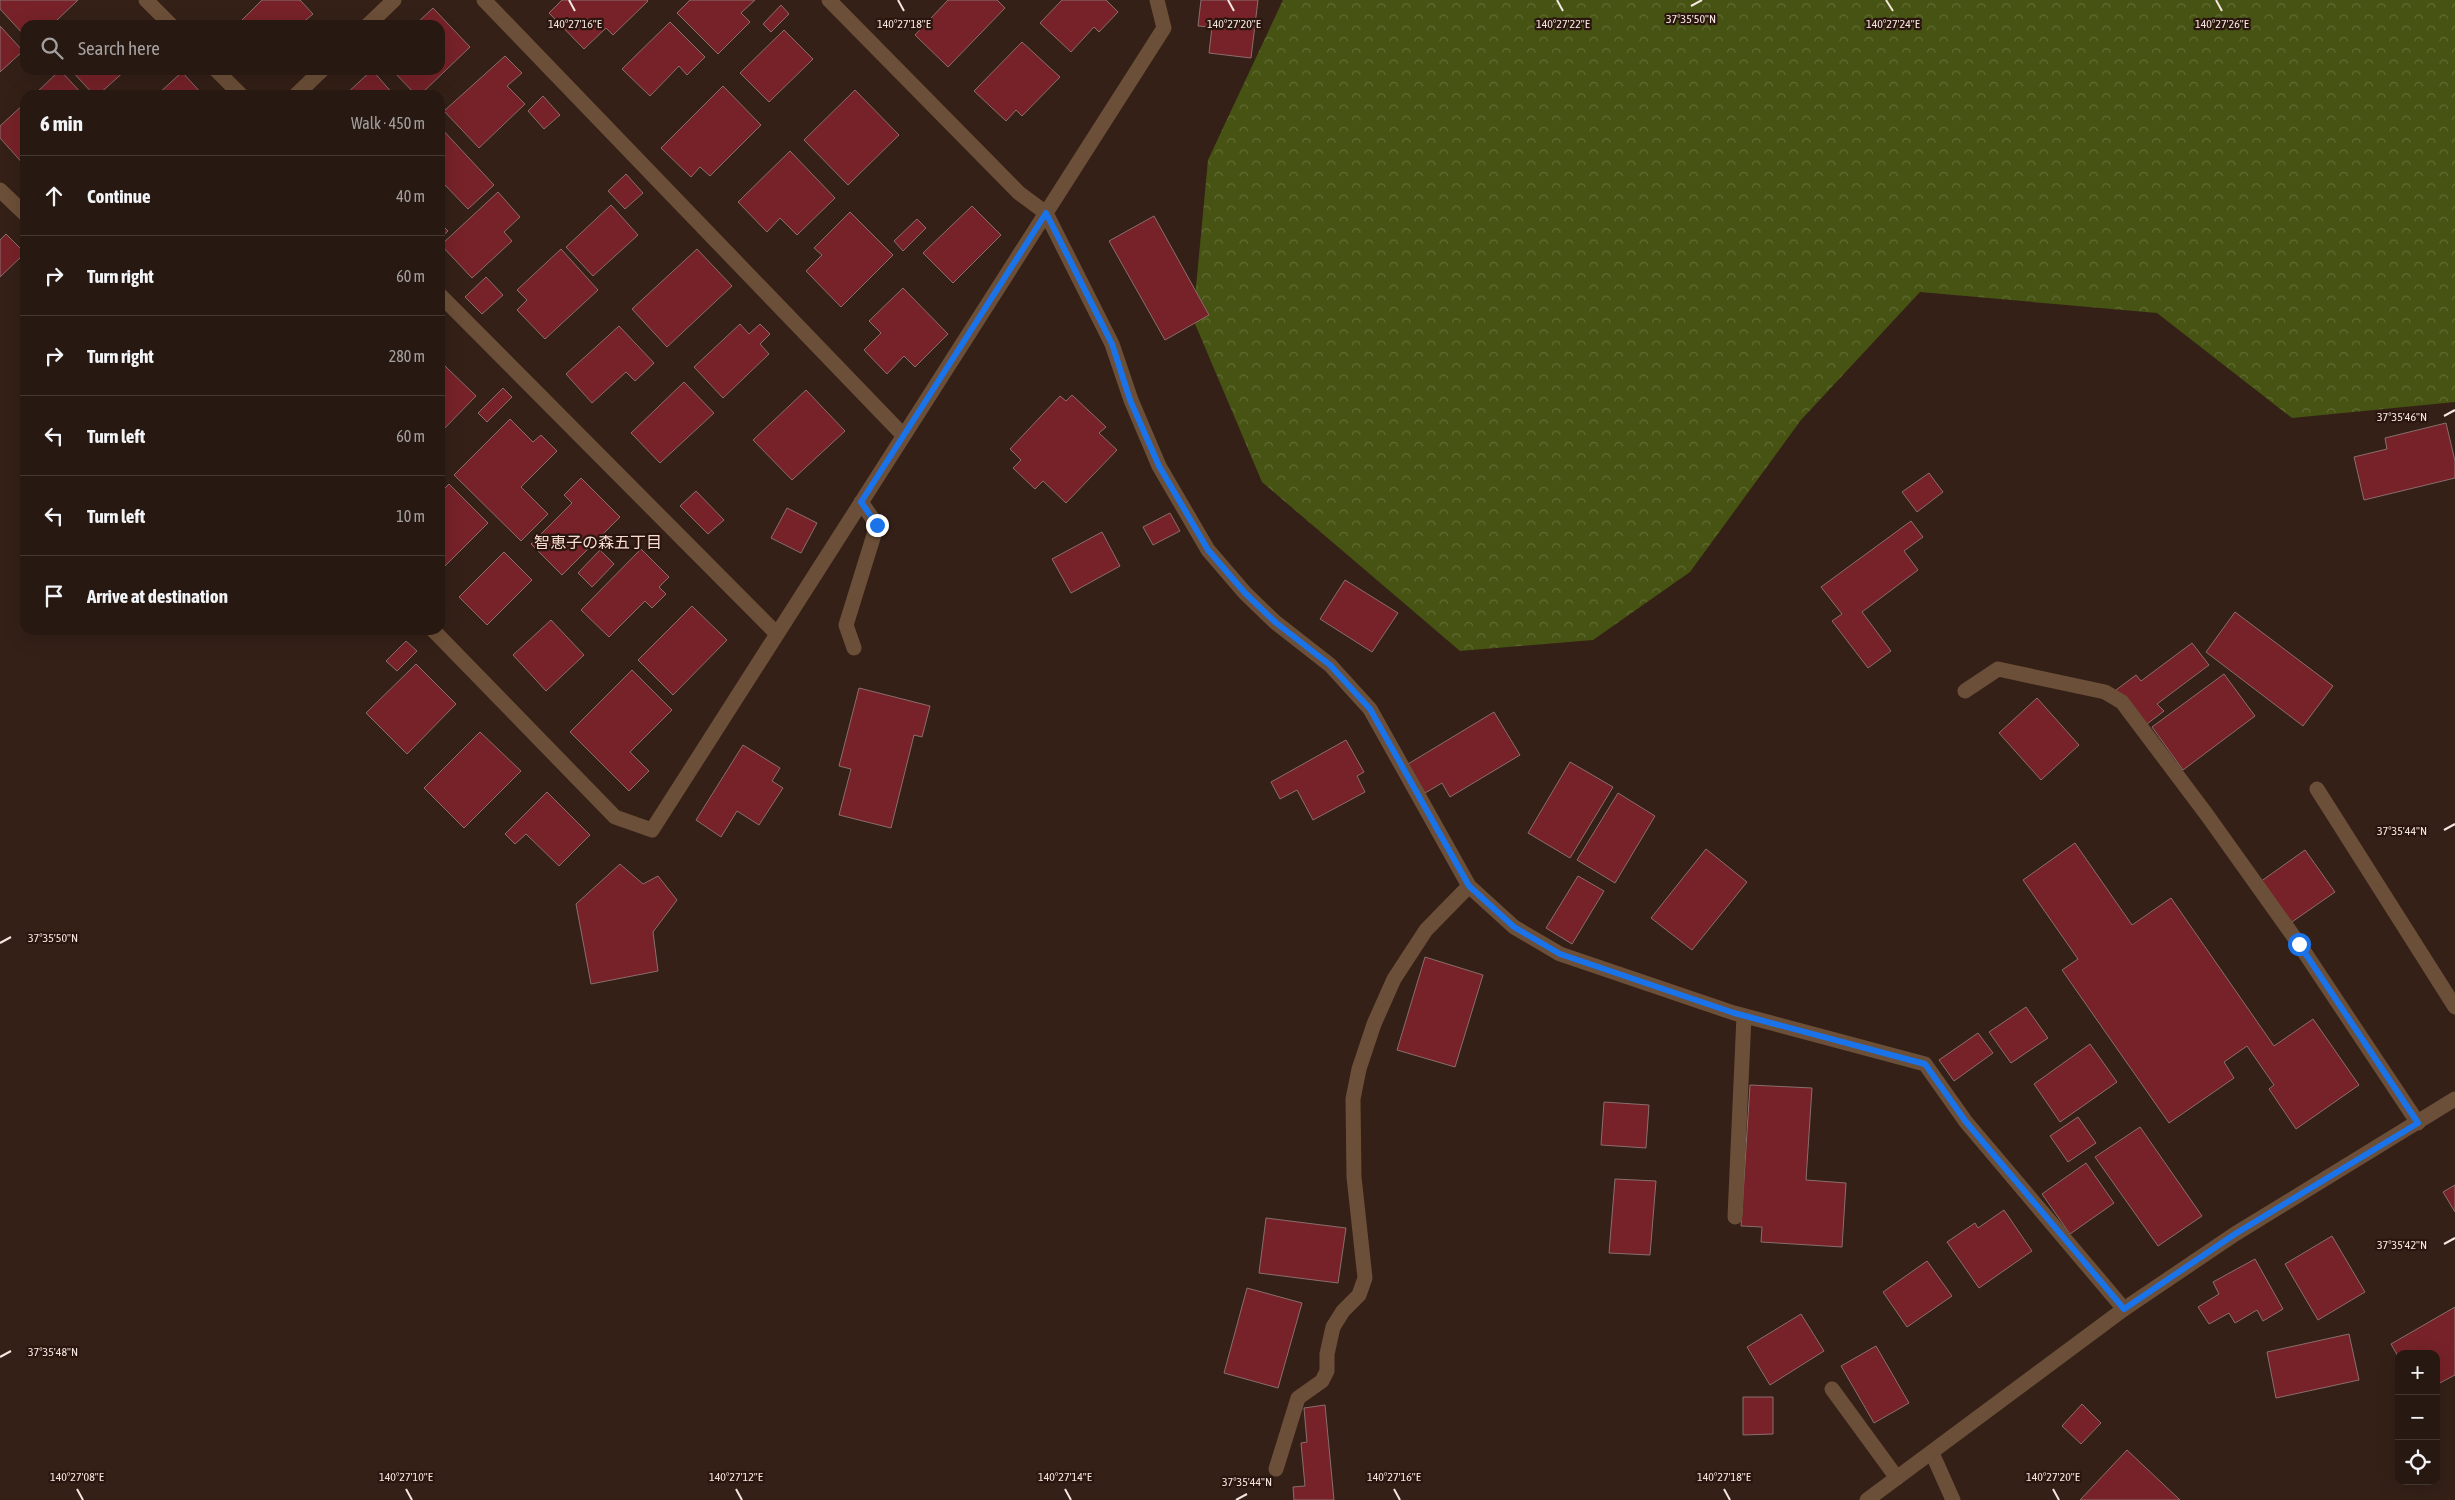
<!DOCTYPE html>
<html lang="en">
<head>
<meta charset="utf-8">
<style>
	body { margin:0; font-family:"Asap Condensed","Noto Sans JP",sans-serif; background:#33251f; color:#f1f3f6 }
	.controls { position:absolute; right:15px; bottom:15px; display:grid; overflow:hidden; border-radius:10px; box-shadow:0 5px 20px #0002 }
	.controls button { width:45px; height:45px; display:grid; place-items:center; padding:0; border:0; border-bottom:1px solid #433731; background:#271811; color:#f1f3f6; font:25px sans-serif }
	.stop { position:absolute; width:15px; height:15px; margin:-11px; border:4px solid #1a73e8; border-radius:50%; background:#fff }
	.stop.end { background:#1a73e8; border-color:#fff; box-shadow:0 1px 5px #0008 }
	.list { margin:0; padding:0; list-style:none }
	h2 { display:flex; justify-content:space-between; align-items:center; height:65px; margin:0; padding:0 20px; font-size:21px }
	h2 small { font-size:16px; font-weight:400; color:#a4a09f }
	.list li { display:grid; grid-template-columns:32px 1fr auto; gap:15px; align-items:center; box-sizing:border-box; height:80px; padding:0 20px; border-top:1px solid #433731 }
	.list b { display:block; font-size:19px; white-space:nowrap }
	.list em { font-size:16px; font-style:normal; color:#a4a09f }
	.icon { flex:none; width:28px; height:28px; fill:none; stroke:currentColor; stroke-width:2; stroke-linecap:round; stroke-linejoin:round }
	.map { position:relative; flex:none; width:2455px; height:1500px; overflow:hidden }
	.search { position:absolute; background:#271811; box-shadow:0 5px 20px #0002; left:20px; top:20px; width:425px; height:55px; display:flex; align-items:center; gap:12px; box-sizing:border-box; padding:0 18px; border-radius:15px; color:#a4a09f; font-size:19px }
	.panel { position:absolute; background:#271811; box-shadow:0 5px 20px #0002; left:20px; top:90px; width:425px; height:545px; border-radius:15px }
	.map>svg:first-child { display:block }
	.forest { fill:url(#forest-crowns) }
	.building { fill:#762228; stroke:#8a6e6d }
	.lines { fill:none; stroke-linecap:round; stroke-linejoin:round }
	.minor { stroke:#6c4f38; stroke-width:15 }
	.tertiary { stroke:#6c4f38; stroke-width:15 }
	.route { stroke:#1a73e8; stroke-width:6 }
	.ticks { fill:none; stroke:#f5e6e0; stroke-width:2 }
	.labels { text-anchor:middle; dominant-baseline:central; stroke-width:4.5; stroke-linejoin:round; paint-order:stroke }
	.neighbourhood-label { font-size:16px; fill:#f9ddd1; stroke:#2a160e }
	.ticks-label { font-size:12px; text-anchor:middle; fill:#f5e6e0; stroke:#2a160e; stroke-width:4.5; stroke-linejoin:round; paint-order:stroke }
</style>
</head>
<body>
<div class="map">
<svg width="2455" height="1500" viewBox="0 0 2455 1500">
	<defs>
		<pattern id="forest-crowns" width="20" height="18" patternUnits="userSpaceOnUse" patternTransform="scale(1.25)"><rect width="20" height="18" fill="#465312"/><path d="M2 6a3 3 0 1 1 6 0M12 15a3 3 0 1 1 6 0" fill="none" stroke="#616c34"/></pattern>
	</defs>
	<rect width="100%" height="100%" fill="#342017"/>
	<path class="forest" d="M 1283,0 L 2455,0 L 2455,402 L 2292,418 L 2157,313 L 1920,292 L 1801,420 L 1690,572 L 1593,640 L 1460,651 L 1262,482 L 1193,319 L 1208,160 Z"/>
	<path class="building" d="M 0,0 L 78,0 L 56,21 L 60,25 L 25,25 L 25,36 L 0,9 Z
		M 262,0 L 300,0 L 313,14 L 300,25 L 237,25 Z
		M 562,0 L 647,0 L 648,1 L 613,35 L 606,28 L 584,49 L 549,13 Z
		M 690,0 L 755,0 L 741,13 L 750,22 L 718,54 L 677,13 Z
		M 948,0 L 997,0 L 1005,8 L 948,67 L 915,35 Z
		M 1062,0 L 1106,0 L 1118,12 L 1099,32 L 1094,27 L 1071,52 L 1040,23 Z
		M 1201,0 L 1258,0 L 1251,58 L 1209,53 L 1212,27 L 1198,26 Z
		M 781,5 L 789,14 L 771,32 L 763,24 Z
		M 433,8 L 470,47 L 420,95 L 416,95 L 392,70 L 440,70 L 440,25 L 415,25 Z
		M 670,22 L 705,57 L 687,75 L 679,66 L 650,96 L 622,69 Z
		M 0,26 L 23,51 L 0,72 Z
		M 784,30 L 813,59 L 769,102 L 740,73 Z
		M 1022,42 L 1060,77 L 1022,116 L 1016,110 L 1006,121 L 974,91 Z
		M 505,56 L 522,73 L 507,86 L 525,104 L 479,148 L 444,111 Z
		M 60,70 L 83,95 L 34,95 Z
		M 71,70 L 126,70 L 98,95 L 94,95 Z
		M 372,70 L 394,95 L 345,95 Z
		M 182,72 L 203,95 L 157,95 Z
		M 723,86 L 761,125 L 710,176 L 700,167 L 691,177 L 661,148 Z
		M 855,90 L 899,135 L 848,185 L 804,140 Z
		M 543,96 L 560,115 L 544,129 L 528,111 Z
		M 25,103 L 25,166 L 0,138 L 0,126 Z
		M 440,127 L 494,185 L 468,209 L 443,183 L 440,186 Z
		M 790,151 L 835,198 L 797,235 L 780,218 L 767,232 L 738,202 Z
		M 626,174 L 643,193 L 625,209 L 608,191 Z
		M 498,192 L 520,217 L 504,232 L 512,241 L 472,278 L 441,245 Z
		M 611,205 L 638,235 L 593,276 L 566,247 Z
		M 972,206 L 1001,235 L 953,283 L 923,253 Z
		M 850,212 L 893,255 L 841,307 L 806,271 L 822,255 L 814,248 Z
		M 1154,216 L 1209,315 L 1165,340 L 1109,241 Z
		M 917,219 L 926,228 L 903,251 L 894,241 Z
		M 440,223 L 448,231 L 440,238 Z
		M 6,234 L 25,253 L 0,277 L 0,240 Z
		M 561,249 L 598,290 L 545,339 L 517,310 L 527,300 L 517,290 Z
		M 697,249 L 732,286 L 667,347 L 632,309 Z
		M 486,277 L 503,295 L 482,314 L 465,297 Z
		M 903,288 L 948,334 L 915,367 L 904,356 L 887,374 L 864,350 L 881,333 L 869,321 Z
		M 740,324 L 749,334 L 760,324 L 770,334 L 760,344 L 769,354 L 723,398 L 694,367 Z
		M 619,326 L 654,363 L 635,381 L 626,372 L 592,403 L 566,374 Z
		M 444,365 L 476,396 L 440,433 L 440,369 Z
		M 684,382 L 714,413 L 660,463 L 631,433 Z
		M 503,388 L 512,397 L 487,422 L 478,413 Z
		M 806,390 L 845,431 L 792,480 L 753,440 Z
		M 1072,395 L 1106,427 L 1099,433 L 1117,450 L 1066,503 L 1043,481 L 1035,489 L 1013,468 L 1021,460 L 1010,449 L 1060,396 L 1066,401 Z
		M 510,419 L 533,442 L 541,435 L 557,451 L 521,487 L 548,514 L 521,541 L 454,475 Z
		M 2446,423 L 2455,461 L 2455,478 L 2364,500 L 2354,457 L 2387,449 L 2385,438 Z
		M 1929,473 L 1943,492 L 1917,512 L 1902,492 Z
		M 581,478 L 620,517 L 562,575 L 531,544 L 572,503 L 564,495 Z
		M 449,484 L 488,523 L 440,571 L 440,493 Z
		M 696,491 L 724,520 L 708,534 L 680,506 Z
		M 787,508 L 817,523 L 801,553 L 771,538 Z
		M 1170,513 L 1180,531 L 1153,545 L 1143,527 Z
		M 1911,521 L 1923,537 L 1904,551 L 1918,570 L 1862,612 L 1891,651 L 1868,668 L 1832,621 L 1842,614 L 1821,587 Z
		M 1102,532 L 1120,566 L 1071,593 L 1052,559 Z
		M 641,549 L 669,577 L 659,587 L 666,594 L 652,608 L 645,601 L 609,637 L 581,610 Z
		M 600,550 L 614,564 L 592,587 L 578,573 Z
		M 504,552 L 532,580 L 487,625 L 459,597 Z
		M 1345,580 L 1398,613 L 1372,652 L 1320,619 Z
		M 692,606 L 727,640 L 673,695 L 638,660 Z
		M 2235,612 L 2333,686 L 2303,726 L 2206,652 Z
		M 551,620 L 584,655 L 546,691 L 513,655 Z
		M 406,641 L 417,651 L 397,671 L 386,661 Z
		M 2192,643 L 2209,665 L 2157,704 L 2164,711 L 2143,727 L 2116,690 L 2136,675 L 2141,681 Z
		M 416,664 L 456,704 L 407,754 L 366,713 Z
		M 632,670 L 672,710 L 630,752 L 649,771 L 629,791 L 570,732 Z
		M 2224,674 L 2255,716 L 2183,770 L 2152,727 Z
		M 859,688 L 930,706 L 922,737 L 914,735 L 891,828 L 839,815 L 851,769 L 839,766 Z
		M 2037,698 L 2079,745 L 2041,780 L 1999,733 Z
		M 1494,712 L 1520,755 L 1450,797 L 1442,783 L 1425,793 L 1408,764 Z
		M 480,732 L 521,771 L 464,828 L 424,788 Z
		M 1346,740 L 1364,772 L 1357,776 L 1365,792 L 1313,820 L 1297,790 L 1280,799 L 1271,782 Z
		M 743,745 L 780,768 L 772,781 L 783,788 L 759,825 L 737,811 L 721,837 L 696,820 Z
		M 1570,762 L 1613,787 L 1570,858 L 1528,833 Z
		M 547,792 L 590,835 L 559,866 L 526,834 L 515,844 L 505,834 Z
		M 1618,793 L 1655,816 L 1615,883 L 1577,860 Z
		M 2075,843 L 2132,925 L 2171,898 L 2274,1046 L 2313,1019 L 2359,1085 L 2296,1129 L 2269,1089 L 2274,1085 L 2247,1046 L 2224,1062 L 2234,1078 L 2169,1123 L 2062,970 L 2078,959 L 2023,880 Z
		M 1706,849 L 1747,882 L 1692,950 L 1651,918 Z
		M 2305,850 L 2335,892 L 2289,924 L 2260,882 Z
		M 620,864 L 643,884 L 658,876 L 677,900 L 653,932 L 658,971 L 591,984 L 576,904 Z
		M 1578,876 L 1604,891 L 1572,944 L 1546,928 Z
		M 1425,957 L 1483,975 L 1455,1067 L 1397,1050 Z
		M 2026,1007 L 2048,1038 L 2011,1063 L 1989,1032 Z
		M 1978,1033 L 1993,1053 L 1954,1081 L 1939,1060 Z
		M 2090,1044 L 2117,1082 L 2060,1122 L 2034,1084 Z
		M 1750,1085 L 1812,1088 L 1806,1180 L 1846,1183 L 1842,1247 L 1761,1242 L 1762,1227 L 1741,1226 Z
		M 1604,1102 L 1649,1105 L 1646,1148 L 1601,1145 Z
		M 2078,1117 L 2096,1143 L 2068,1162 L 2050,1136 Z
		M 2140,1127 L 2202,1216 L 2158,1246 L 2095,1157 Z
		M 2086,1163 L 2114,1203 L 2070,1234 L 2042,1194 Z
		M 1615,1179 L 1656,1181 L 1650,1255 L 1609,1253 Z
		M 2455,1185 L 2455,1212 L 2443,1192 Z
		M 2004,1210 L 2032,1251 L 1979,1288 L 1947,1242 L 1975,1223 L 1978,1228 Z
		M 1266,1218 L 1346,1228 L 1338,1283 L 1259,1273 Z
		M 2332,1236 L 2365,1292 L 2318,1320 L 2285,1264 Z
		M 2255,1259 L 2283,1309 L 2263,1321 L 2257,1310 L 2235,1323 L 2229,1313 L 2209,1324 L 2198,1307 L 2219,1294 L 2213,1282 Z
		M 1927,1261 L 1952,1296 L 1907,1327 L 1883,1292 Z
		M 1247,1288 L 1302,1303 L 1278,1388 L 1224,1373 Z
		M 2455,1307 L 2455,1375 L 2436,1385 L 2436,1354 L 2399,1354 L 2399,1358 L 2391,1344 Z
		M 1801,1314 L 1824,1351 L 1770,1385 L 1747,1347 Z
		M 2349,1334 L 2359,1380 L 2276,1398 L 2267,1352 Z
		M 1876,1346 L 1909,1403 L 1874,1423 L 1841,1366 Z
		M 1743,1397 L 1773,1397 L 1773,1434 L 1743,1435 Z
		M 2082,1404 L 2101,1423 L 2081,1444 L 2062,1426 Z
		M 1325,1405 L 1334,1500 L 1294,1500 L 1293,1487 L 1305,1486 L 1301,1443 L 1307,1442 L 1304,1408 Z
		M 2127,1450 L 2180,1500 L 2080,1500 Z"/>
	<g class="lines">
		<path class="minor" d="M 146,0 L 171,25
			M 484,0 L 903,435
			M 829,0 L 1019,193 L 1046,213 L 1112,344 L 1131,400 L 1159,466 L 1208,550 L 1245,593 L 1275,622 L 1330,665 L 1370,709 L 1469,886 L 1514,927 L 1560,954 L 1734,1013 L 1925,1064 L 1966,1122 L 2124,1309
			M 368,25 L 394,0
			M 216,70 L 241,95
			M 296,95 L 322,70
			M 0,190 L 25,214
			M 440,295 L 777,634
			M 433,630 L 615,817 L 652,830 L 1164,28 L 1157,0
			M 854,648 L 846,625 L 877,525 L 861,502
			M 1965,691 L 1998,669 L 2105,692 L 2122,702 L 2207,815 L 2299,944 L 2418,1123
			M 2317,789 L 2455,1007
			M 1735,1217 L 1744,1016
			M 1832,1389 L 1897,1478
			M 1932,1453 L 1953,1500
			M 1276,1469 L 1298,1398 L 1322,1381 L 1327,1371 L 1327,1354 L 1333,1327 L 1343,1311 L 1359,1295 L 1365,1278 L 1354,1177 L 1353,1099 L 1359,1069 L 1374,1024 L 1394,979 L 1426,930 L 1469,886"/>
		<path class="tertiary" d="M 1867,1500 L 2124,1309 L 2235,1234 L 2455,1099"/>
	</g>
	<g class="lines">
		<path class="route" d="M 877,525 L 861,502 L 1046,213 L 1112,344 L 1130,400 L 1159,466 L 1208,550 L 1245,593 L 1275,622 L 1330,665 L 1370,709 L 1469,886 L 1514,927 L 1560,954 L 1734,1013 L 1925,1064 L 1966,1122 L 2124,1309 L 2235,1234 L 2418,1123 L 2299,944"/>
	</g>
	<path class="ticks" d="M 569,0 L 575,11M 898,0 L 904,11M 1228,0 L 1234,11M 1557,0 L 1563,11M 1886,0 L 1893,11M 2216,0 L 2222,11M 1691,6 L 1702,0M 2444,416 L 2455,410M 2444,830 L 2455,824M 0,943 L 11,937M 2444,1244 L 2455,1238M 0,1357 L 11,1351M 77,1489 L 83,1500M 406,1489 L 412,1500M 736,1489 L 742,1500M 1065,1489 L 1071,1500M 1394,1489 L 1400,1500M 1724,1489 L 1730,1500M 2053,1489 L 2059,1500M 1236,1500 L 1247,1494"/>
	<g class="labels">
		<g class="neighbourhood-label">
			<text x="598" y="542">智恵子の森五丁目</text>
		</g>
	</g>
	<g class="ticks-label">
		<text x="1691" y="23">37°35'50"N</text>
		<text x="575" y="28">140°27'16"E</text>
		<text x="904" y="28">140°27'18"E</text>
		<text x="1234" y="28">140°27'20"E</text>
		<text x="1563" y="28">140°27'22"E</text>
		<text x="1893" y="28">140°27'24"E</text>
		<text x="2222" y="28">140°27'26"E</text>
		<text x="2402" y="421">37°35'46"N</text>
		<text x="2402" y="835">37°35'44"N</text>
		<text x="53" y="942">37°35'50"N</text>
		<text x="2402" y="1249">37°35'42"N</text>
		<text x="53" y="1356">37°35'48"N</text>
		<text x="77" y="1481">140°27'08"E</text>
		<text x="406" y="1481">140°27'10"E</text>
		<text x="736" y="1481">140°27'12"E</text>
		<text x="1065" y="1481">140°27'14"E</text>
		<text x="1394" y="1481">140°27'16"E</text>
		<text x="1724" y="1481">140°27'18"E</text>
		<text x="2053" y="1481">140°27'20"E</text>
		<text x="1247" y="1486">37°35'44"N</text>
	</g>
</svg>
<div class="controls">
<button>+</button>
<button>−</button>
<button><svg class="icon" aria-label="locate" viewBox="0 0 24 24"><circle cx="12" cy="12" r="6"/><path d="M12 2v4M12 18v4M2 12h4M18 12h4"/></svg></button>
</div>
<div class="stop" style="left:2299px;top:944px"></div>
<div class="stop end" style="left:877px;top:525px"></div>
<div class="search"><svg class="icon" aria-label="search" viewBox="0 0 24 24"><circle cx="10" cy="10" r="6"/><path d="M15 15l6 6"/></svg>Search here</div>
<section class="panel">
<h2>6 min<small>Walk · 450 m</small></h2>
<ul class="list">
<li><svg class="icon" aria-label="ahead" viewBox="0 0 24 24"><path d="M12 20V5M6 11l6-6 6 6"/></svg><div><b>Continue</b></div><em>40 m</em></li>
<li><svg class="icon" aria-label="right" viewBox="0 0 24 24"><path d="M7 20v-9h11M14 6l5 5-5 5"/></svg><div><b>Turn right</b></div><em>60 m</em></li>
<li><svg class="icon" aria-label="right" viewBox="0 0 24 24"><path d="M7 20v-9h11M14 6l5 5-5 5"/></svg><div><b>Turn right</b></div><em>280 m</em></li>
<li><svg class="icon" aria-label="left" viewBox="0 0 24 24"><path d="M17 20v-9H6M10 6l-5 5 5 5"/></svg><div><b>Turn left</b></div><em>60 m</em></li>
<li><svg class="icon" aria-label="left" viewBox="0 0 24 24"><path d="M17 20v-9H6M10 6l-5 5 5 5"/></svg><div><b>Turn left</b></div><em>10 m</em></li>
<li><svg class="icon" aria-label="arrive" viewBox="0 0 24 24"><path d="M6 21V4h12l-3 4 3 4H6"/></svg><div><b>Arrive at destination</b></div></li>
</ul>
</section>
</div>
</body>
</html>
